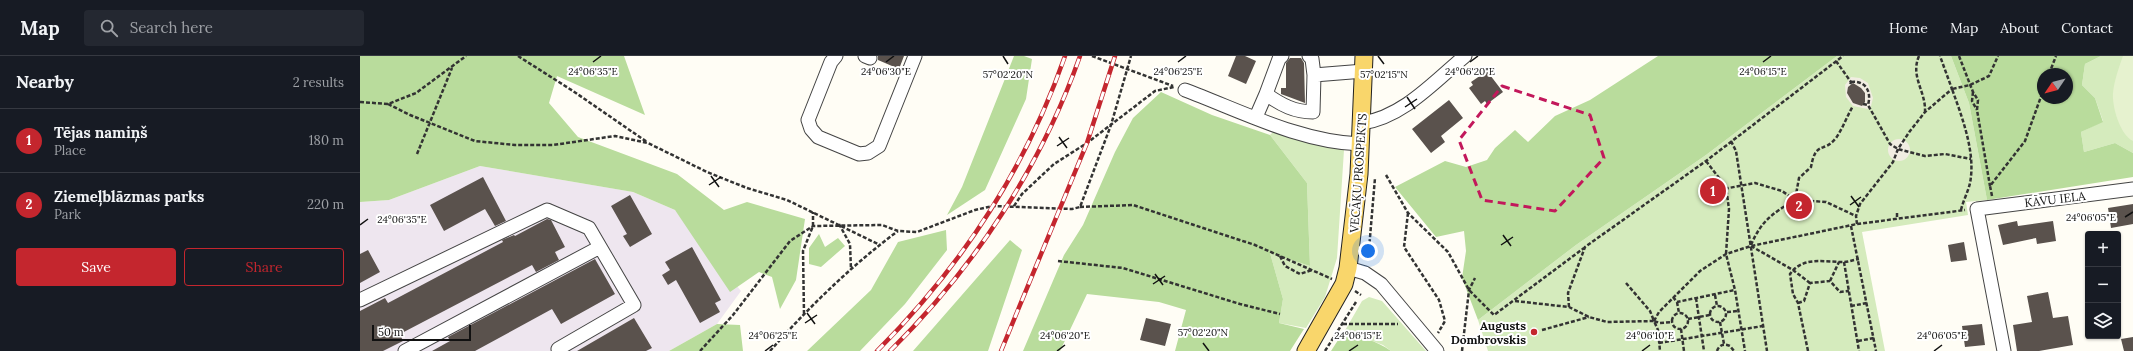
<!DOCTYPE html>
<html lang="en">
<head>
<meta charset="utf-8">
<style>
	body { margin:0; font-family:Lora,serif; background:#242831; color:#f1f3f6 }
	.controls { position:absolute; right:12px; bottom:12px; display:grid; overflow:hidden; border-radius:4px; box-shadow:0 1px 3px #0004 }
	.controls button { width:36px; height:36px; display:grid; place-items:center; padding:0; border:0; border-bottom:1px solid #363941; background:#171b24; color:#f1f3f6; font:20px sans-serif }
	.compass { position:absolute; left:1677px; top:12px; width:36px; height:36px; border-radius:50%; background:#171b24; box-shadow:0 1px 3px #0004; rotate:235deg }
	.scale { position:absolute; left:12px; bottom:10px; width:99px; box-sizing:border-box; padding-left:4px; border:2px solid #111; border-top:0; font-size:11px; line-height:14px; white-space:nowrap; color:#111; -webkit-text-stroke:3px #fff; paint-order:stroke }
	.you { position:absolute; left:1008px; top:195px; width:14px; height:14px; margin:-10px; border:3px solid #fff; border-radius:50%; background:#1a73e8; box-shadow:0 0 0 6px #1a73e833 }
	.badge { display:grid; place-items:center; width:26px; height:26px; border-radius:50%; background:#c4262e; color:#fff; font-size:13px; font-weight:700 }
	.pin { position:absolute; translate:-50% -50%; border:2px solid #fff; box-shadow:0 1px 4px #0006 }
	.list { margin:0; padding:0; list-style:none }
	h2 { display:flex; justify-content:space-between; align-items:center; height:52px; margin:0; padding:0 16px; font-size:17px }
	h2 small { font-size:13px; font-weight:400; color:#9ea1a6 }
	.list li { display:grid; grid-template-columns:26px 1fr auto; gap:12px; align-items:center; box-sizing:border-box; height:64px; padding:0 16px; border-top:1px solid #363941 }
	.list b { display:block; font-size:15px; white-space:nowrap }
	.list p { margin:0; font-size:13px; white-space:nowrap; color:#9ea1a6 }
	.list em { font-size:13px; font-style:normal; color:#9ea1a6 }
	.actions { display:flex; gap:8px; padding:12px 16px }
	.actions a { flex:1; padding:9px 0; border:1px solid #c4262e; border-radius:4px; text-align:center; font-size:14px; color:#c4262e }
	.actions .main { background:#c4262e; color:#fff }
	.icon { flex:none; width:22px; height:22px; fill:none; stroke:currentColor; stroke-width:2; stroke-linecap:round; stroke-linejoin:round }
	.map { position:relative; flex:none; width:1773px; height:295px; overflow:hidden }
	header { display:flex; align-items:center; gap:24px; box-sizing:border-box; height:56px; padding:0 20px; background:#171b24; border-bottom:1px solid #363941 }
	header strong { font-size:19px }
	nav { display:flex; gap:22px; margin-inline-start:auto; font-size:14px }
	.search { width:280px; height:36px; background:#242831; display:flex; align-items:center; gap:10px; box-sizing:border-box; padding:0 14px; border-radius:4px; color:#9ea1a6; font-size:15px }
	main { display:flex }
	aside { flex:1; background:#171b24 }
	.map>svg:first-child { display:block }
	.industrial { fill:#eee6ef }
	.green { fill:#d5ebbd }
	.forest { fill:#b9dc9c; fill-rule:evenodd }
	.pitch { fill:#e6f2cf }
	.plaza { fill:#f1ede2 }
	.building { fill:#5a524d }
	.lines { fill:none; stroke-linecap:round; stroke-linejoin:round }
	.minor-casing { stroke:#444; stroke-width:15 }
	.major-casing { stroke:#222; stroke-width:19 }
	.path { stroke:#333; stroke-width:2.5; stroke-dasharray:4 2; stroke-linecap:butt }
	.minor { stroke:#fff; stroke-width:13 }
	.major { stroke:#f9d66b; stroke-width:17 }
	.rail-casing { stroke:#c4262e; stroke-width:4.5 }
	.rail { stroke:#fff; stroke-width:3; stroke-dasharray:9; stroke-linecap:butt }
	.marked { fill:none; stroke:#c2185b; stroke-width:3; stroke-dasharray:8 5; stroke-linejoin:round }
	.ticks { fill:none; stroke:#111; stroke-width:1.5 }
	.poi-dot { fill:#c4262e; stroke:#fff; stroke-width:1.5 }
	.labels { text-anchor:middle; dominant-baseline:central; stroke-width:4; stroke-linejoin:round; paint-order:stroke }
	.street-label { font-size:12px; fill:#111; stroke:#fff }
	.poi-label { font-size:12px; font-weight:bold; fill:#111; stroke:#fff; text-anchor:end }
	.ticks-label { font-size:10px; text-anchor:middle; fill:#111; stroke:#fff; stroke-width:4; stroke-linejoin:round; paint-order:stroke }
</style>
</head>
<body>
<header>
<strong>Map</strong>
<div class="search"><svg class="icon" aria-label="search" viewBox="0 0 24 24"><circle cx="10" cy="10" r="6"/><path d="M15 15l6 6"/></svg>Search here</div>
<nav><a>Home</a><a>Map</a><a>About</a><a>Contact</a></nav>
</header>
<main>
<aside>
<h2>Nearby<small>2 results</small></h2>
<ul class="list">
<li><span class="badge">1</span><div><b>Tējas namiņš</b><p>Place</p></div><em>180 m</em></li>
<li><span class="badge">2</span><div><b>Ziemeļblāzmas parks</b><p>Park</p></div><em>220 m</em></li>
</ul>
<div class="actions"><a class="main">Save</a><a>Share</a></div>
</aside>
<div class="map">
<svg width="1773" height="295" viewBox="0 0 1773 295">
	<rect width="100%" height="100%" fill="#fffdf5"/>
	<path class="industrial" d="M 120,110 L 273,136 L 315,154 L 381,235 L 357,268 L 309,295 L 0,295 L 0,146 L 29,144 Z"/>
	<path class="green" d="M 1477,0 L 1591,0 L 1609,47 L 1627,144 L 1606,146 L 1608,159 L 1502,176 L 1525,295 L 1128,295 L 1118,264 L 1216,189 L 1346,99 Z
		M 1741,0 L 1773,0 L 1773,97 L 1755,87 L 1724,96 L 1721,76 L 1743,65 L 1735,42 L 1722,29 L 1725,8 Z
		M 913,76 L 984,94 L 977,202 L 965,241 L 946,272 L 919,267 L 923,243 L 910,197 L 950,210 L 947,127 L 910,79 Z
		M 1009,241 L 1022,245 L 1066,295 L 1031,295 L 1023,289 L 1002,281 L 983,278 L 1002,245 Z"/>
	<path class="forest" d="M 0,0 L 264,0 L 285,59 L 197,20 L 189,47 L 218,81 L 317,118 L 364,154 L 387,146 L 445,163 L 436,224 L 420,253 L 412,221 L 399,216 L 370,236 L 315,154 L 273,136 L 120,110 L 29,144 L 0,146 Z
		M 654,0 L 664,0 L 672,3 L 666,43 L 625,134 L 587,159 L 602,131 Z
		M 1298,0 L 1477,0 L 1346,99 L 1216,189 L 1118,264 L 1102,222 L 1106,195 L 1104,175 L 1076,181 L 1035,131 L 1085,105 L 1106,111 L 1127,104 L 1135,92 L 1155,74 L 1168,86 L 1195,60 L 1230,44 Z
		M 1591,0 L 1741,0 L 1725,8 L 1722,29 L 1735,42 L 1743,66 L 1721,76 L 1724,96 L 1755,87 L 1773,97 L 1773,121 L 1627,144 L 1609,47 ZM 1683,18 L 1707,18 L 1707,42 L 1683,42 Z
		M 801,36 L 852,59 L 910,79 L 947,127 L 950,210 L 910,197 L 923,243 L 919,267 L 944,273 L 930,295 L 815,295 L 826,254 L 799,246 L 727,238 L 700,295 L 663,295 L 704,199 L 723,169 L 755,96 L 773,62 Z
		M 586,174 L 587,194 L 545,248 L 500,295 L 447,295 L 511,234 L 538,186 Z
		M 459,178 L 465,191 L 478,182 L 485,190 L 461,211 L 449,208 L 449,192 Z
		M 650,184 L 662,194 L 628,295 L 553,295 Z
		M 357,268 L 380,269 L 383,295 L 309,295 Z
		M 982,278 C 1000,281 1016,284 1031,295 L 971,295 Z"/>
	<path class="pitch" d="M 1763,0 L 1773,0 L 1773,85 C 1760,79 1752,51 1753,37 C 1754,25 1759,11 1763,0 Z"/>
	<path class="plaza" d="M 1491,21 L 1500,22 L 1508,27 L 1513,42 L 1511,50 L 1508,53 L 1493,50 L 1486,41 L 1485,29 Z
		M1528 94a11 11 0 1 1 22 0a11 11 0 1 1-22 0Z"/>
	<path class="building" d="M 518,0 L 544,0 L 539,13 L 518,4 Z
		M 876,0 L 885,0 L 896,5 L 886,28 L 868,20 Z
		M 930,2 L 941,2 L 944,7 L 945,47 L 921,38 L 921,32 L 926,32 L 926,7 Z
		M 1127,15 L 1143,36 L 1127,48 L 1125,45 L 1121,48 L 1109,32 L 1113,29 L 1111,26 Z
		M 1493,27 L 1501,32 L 1505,37 L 1505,46 L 1502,50 L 1493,47 L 1487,37 L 1488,31 Z
		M 1089,44 L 1103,62 L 1081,80 L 1085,86 L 1071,97 L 1052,73 Z
		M 123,121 L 146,165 L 135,170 L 125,153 L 84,175 L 70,149 Z
		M1343 135a10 10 0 1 1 20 0a10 10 0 1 1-20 0Z
		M 270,139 L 292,178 L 270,191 L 263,180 L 267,178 L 251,150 Z
		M 1773,148 L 1773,168 L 1751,172 L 1748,152 Z
		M 187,163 L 191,164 L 205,191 L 195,196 L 199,204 L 176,216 L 172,209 L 40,278 L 43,285 L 23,295 L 0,295 L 0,255 L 25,242 L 28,247 L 143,186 L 142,184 L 154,179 L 155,180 Z
		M 1657,165 L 1658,170 L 1693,165 L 1696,185 L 1677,188 L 1676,182 L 1643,189 L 1638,169 Z
		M 1604,186 L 1607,204 L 1591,206 L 1588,189 Z
		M 332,191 L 361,244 L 355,247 L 360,256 L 340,267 L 316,224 L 308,229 L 302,219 L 310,214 L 305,206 Z
		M 8,194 L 20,216 L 0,227 L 0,198 Z
		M 235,203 L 255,238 L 201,268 L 192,253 L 115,295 L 72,295 L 90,285 L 88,281 Z
		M 1688,236 L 1693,262 L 1708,260 L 1713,289 L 1679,295 L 1657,295 L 1653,269 L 1672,266 L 1667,240 Z
		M 274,262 L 292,292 L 286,295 L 217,295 Z
		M 786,262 L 811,268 L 805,290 L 780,284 Z
		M 1622,268 L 1625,289 L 1605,291 L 1602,270 Z
		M 1773,281 L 1773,295 L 1764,295 L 1761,283 Z"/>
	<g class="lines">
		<g class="minor-casing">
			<path id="minor" d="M 476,0 L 471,6 L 448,64 L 451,73 L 458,81 L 499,98 L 508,97 L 519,90 L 555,0
				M 505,0 L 510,2
				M 949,0 L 952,3 L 954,19 L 1004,15
				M 825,34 C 881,55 940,86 1000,88
				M 906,38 L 919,3 L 922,0
				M 896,61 L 906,38 C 921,49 935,56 953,56 L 954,19
				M 1002,67 C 1043,61 1074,26 1105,0
				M 988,212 L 1005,217 L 1021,228 L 1077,295
				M 0,244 L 187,154 L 229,172 L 274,249 L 198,293
				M 45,295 L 240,191
				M 1644,295 L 1617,153 L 1773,133"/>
		</g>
		<g class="major-casing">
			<path id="major" d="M 946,295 L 984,228 L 988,212 L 999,118 L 1004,0"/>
		</g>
		<path class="path" d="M 158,0 L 213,35 L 287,86
			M 732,0 L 813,30
			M 1559,0 C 1550,21 1566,35 1565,56
			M 1599,0 L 1613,36 L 1618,44 L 1617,54 L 1630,130
			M 1476,5 L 1491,26 L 1490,29
			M 1689,18 L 1696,0
			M 1491,26 C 1505,24 1512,35 1508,49
			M 1613,36 L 1612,45 L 1617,54
			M 0,46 L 28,48 L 56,37 L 106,0
			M 28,48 L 50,59 L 115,85 L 155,89 L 193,89 L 255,80 L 288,87 L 347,116 L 387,132 L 427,144 L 520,189
			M 1503,48 L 1508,49 L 1530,88 L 1538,93 L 1565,100 L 1585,98 L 1611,103
			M 1371,85 L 1376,95 L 1407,295
			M 57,98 L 92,12
			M 1346,105 L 1366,131 L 1369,153 L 1366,198 L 1375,234 L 1385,295
			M 1026,119 L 1048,157 L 1088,196 L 1109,234 L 1134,259 L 1224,192
			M 1353,135 L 1395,127 L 1422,135 L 1435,144 L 1466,146 L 1496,160
			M 1632,140 L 1630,130 L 1665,85 L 1683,35
			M 654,150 L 662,138 L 694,108 L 727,87 L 795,35 L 814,31
			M 720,151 L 773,149 L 895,189 L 972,223
			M 1601,154 C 1603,145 1608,136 1610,127 C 1616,97 1602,61 1592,33 L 1610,29 L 1629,20 L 1638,0
			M 1048,157 L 1044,191 L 1079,244 L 1085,265 L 1078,277
			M 1537,157 L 1537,162
			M 479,168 L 490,188 L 491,214
			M 1497,168 L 1496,160 L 1500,148 L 1533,106 L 1538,93 L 1550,75 L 1565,56 L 1592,33 L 1580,0
			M 1491,170 L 1516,295
			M 1391,189 C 1401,165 1413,157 1435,144 L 1439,122 L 1451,111 C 1456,84 1463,98 1476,82 C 1483,72 1487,60 1493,50
			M 1391,190 L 1433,214 L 1450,227
			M 1009,193 L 1015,122
			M 920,200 L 925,210 L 940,218 L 952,214
			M 698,205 L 763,212 L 880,248 L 920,258
			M 1484,206 L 1499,295
			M 1470,225 L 1479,206
			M 1266,227 L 1290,255 L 1294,265 L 1300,267 L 1312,266
			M 995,235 L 1001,239
			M 1355,239 L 1357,250
			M 1313,241 L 1317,246 L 1375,234
			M 1336,242 L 1344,295
			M 1155,245 L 1209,251 L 1229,261 L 1247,266 L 1294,265 L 1298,274 L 1300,295
			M 1317,246 L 1319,257
			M 1438,247 L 1444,245 L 1450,227 L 1470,225 L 1480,236 L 1489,235
			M1350 258a8 8 0 1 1 16 0a8 8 0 1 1-16 0Z
			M 1491,250 L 1507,247
			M 1209,251 L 1208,237 L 1225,191 L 1346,105 L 1483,0
			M 1367,256 L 1378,255
			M1312 265a8 8 0 1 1 16 0a8 8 0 1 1-16 0Z
			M 444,258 L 443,195 L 453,170 L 453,156
			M 1328,263 L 1350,259
			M 1294,265 L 1299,256 L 1340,215 L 1366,198 L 1391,190 L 1497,168 L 1605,154
			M 1360,266 L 1364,288
			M 983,268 L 1038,268
			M 1321,273 L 1324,295
			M 1182,274 L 1229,261
			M 1498,285 L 1514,282
			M 1299,287 L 1403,270
			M 340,295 L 373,259 L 430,185 L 453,170 L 522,169 L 538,175 L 557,176 L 615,154 L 633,150 L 712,153 L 720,151 L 751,69 L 771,0
			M 410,295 C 447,253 493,208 538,175
			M 965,295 L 996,246
			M 1102,295 L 1109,234 L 1115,222
			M 1357,295 C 1359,289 1364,287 1370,290 L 1374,295
			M 1448,295 L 1438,247 L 1433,238 L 1430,218 C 1443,200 1464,206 1483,206 C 1488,206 1493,204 1499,203"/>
		<use href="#minor" class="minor"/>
		<use href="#major" class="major"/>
		<g class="rail-casing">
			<path id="rail" d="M 517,295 C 600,212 666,112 705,0
				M 530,295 C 614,212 681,111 720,0
				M 641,295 L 727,87 L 755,0"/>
		</g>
		<use href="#rail" class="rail"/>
	</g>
	<path class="marked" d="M 1142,30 L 1230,59 L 1244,102 L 1195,155 L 1122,144 L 1099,84 Z"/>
	<path class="ticks" d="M 643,0 L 648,8M 1018,0 L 1024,8M 233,6 L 241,0M 526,6 L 534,0M 818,6 L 826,0M 1110,6 L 1118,0M 1403,6 L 1411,0M 1047,41 L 1055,53M 1045,51 L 1057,43M 699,81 L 707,92M 697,90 L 709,82M 351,120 L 359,131M 349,129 L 361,121M 1491,140 L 1499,151M 1490,149 L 1501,141M 1765,161 L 1773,156M 0,169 L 8,163M 1143,179 L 1151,190M 1141,189 L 1153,181M 795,218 L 803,229M 793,228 L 805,220M 447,257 L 455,268M 445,267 L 457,259M 843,287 L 849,295M 405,295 L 413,289M 697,295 L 705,289M 989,295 L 998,289M 1282,295 L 1290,289M 1574,295 L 1582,289"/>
	<circle class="poi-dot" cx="1174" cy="276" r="4"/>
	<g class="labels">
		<g class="street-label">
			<text transform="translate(998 117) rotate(-86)">VECĀĶU PROSPEKTS</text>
			<text transform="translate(1695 143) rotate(-7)">KĀVU IELA</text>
		</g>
		<g class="poi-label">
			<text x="1166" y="269">Augusts<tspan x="1166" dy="14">Dombrovskis</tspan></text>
		</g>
	</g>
	<g class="ticks-label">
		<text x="818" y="19">24°06'25"E</text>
		<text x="1110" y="19">24°06'20"E</text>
		<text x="233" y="19">24°06'35"E</text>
		<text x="526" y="19">24°06'30"E</text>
		<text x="1403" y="19">24°06'15"E</text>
		<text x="648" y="22">57°02'20"N</text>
		<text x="1024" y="22">57°02'15"N</text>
		<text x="1731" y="165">24°06'05"E</text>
		<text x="42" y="167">24°06'35"E</text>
		<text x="843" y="280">57°02'20"N</text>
		<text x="413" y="283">24°06'25"E</text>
		<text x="705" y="283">24°06'20"E</text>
		<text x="998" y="283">24°06'15"E</text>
		<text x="1290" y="283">24°06'10"E</text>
		<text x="1582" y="283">24°06'05"E</text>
	</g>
</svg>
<div class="controls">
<button>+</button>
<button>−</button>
<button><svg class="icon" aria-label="layers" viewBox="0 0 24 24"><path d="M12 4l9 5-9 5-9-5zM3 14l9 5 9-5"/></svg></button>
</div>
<svg class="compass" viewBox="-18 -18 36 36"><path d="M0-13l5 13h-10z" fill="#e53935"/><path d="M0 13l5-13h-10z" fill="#9ea1a6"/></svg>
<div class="scale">50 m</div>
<div class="you"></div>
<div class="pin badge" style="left:1353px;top:135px">1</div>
<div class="pin badge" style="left:1439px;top:150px">2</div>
</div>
</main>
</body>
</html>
